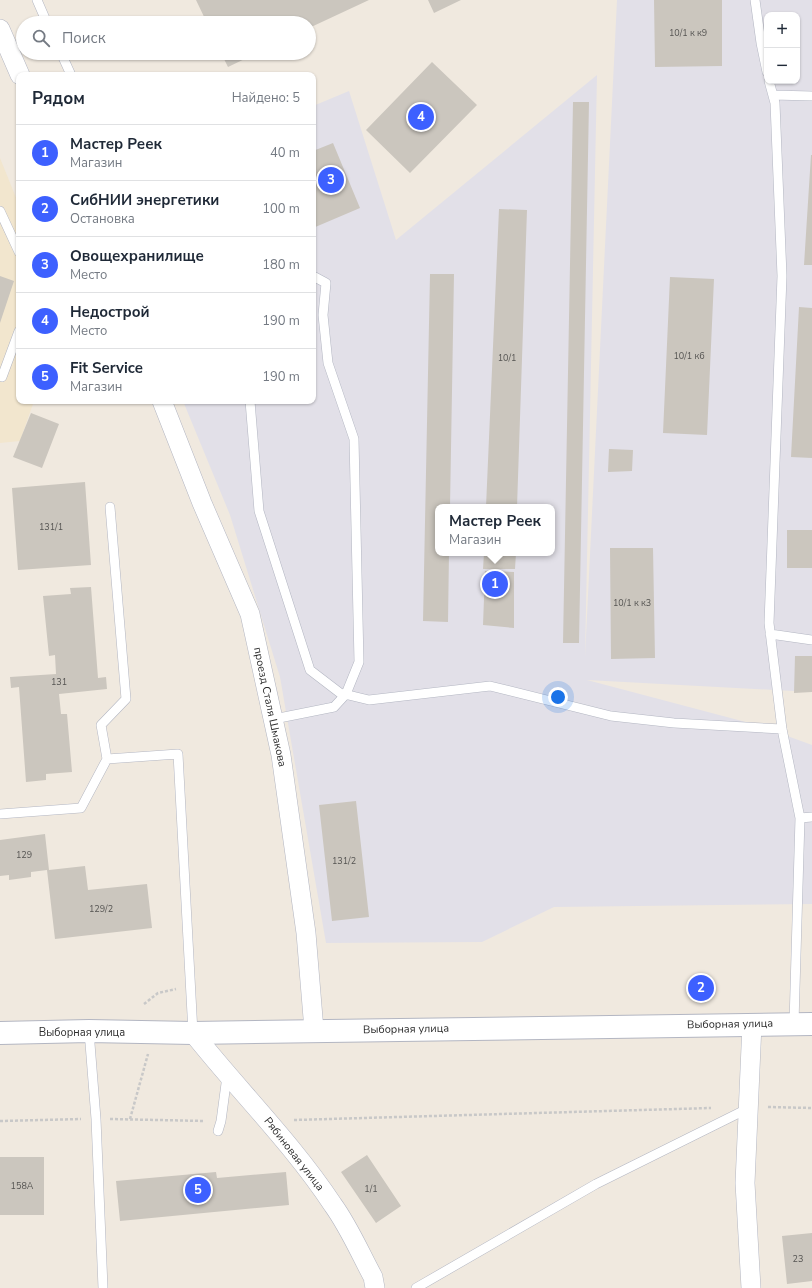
<!DOCTYPE html>
<html lang="ru">
<head>
<meta charset="utf-8">
<style>
	body { margin:0; font-family:"Nunito Sans",sans-serif; background:#f2f2f3; color:#1f2937 }
	.controls { position:absolute; right:12px; top:12px; display:grid; overflow:hidden; border-radius:8px; box-shadow:0 1px 3px #0004 }
	.controls button { width:36px; height:36px; display:grid; place-items:center; padding:0; border:0; border-bottom:1px solid #e0e1e3; background:#fff; color:#1f2937; font:20px sans-serif }
	.you { position:absolute; left:558px; top:697px; width:14px; height:14px; margin:-10px; border:3px solid #fff; border-radius:50%; background:#1a73e8; box-shadow:0 0 0 6px #1a73e833 }
	.badge { display:grid; place-items:center; width:26px; height:26px; border-radius:50%; background:#3d60ff; color:#fff; font-size:13px; font-weight:700 }
	.pin { position:absolute; translate:-50% -50%; border:2px solid #fff; box-shadow:0 1px 4px #0006 }
	.popup { position:absolute; left:435px; top:504px; width:120px; height:52px; box-sizing:border-box; display:grid; place-content:center; border-radius:8px; background:#fff; filter:drop-shadow(0 1px 3px #0005); font-size:13px; white-space:nowrap; color:#747a83 }
	.popup b { font-size:15px; color:#1f2937 }
	.popup::after { content:''; position:absolute; left:50%; top:100%; margin-left:-8px; border:8px solid transparent; border-top-color:#fff }
	.list { margin:0; padding:0; list-style:none }
	h2 { display:flex; justify-content:space-between; align-items:center; height:52px; margin:0; padding:0 16px; font-size:17px }
	h2 small { font-size:13px; font-weight:400; color:#747a83 }
	.list li { display:grid; grid-template-columns:26px 1fr auto; gap:12px; align-items:center; box-sizing:border-box; height:56px; padding:0 16px; border-top:1px solid #e0e1e3 }
	.list b { display:block; font-size:15px; white-space:nowrap }
	.list p { margin:0; font-size:13px; white-space:nowrap; color:#747a83 }
	.list em { font-size:13px; font-style:normal; color:#747a83 }
	.icon { flex:none; width:22px; height:22px; fill:none; stroke:currentColor; stroke-width:2; stroke-linecap:round; stroke-linejoin:round }
	.map { position:relative; flex:none; width:812px; height:1288px; overflow:hidden }
	.search { position:absolute; background:#fff; box-shadow:0 1px 3px #0004; left:16px; top:16px; width:300px; height:44px; display:flex; align-items:center; gap:10px; box-sizing:border-box; padding:0 14px; border-radius:22px; color:#747a83; font-size:15px }
	.panel { position:absolute; background:#fff; box-shadow:0 1px 3px #0004; left:16px; top:72px; width:300px; height:332px; border-radius:8px }
	.map>svg:first-child { display:block }
	.industrial { fill:#e2e0e8; fill-rule:evenodd }
	.education { fill:#f2e6ce }
	.building { fill:#cbc6be }
	.lines { fill:none; stroke-linecap:round; stroke-linejoin:round }
	.lane-casing { stroke:#b3b6c2; stroke-width:10 }
	.street-casing { stroke:#b3b6c2; stroke-width:20 }
	.secondary-casing { stroke:#b3b6c2; stroke-width:24 }
	.path { stroke:#c8c8c8; stroke-width:2.5; stroke-dasharray:3 2; stroke-linecap:butt }
	.lane { stroke:#fff; stroke-width:9 }
	.street { stroke:#fff; stroke-width:19 }
	.secondary { stroke:#fff; stroke-width:22 }
	.labels { text-anchor:middle; dominant-baseline:central; stroke-width:3; stroke-linejoin:round; paint-order:stroke }
	.number-label { font-size:9px; fill:#545351 }
	.street-label { font-size:11px; fill:#2d2d2d; stroke:#fff }
</style>
</head>
<body>
<div class="map">
<svg width="812" height="1288" viewBox="0 0 812 1288">
	<rect width="100%" height="100%" fill="#f0e9df"/>
	<path class="industrial" d="M 617,0 L 812,0 L 812,692 L 587,680 L 757,725 L 812,745 L 812,904 L 554,907 L 482,942 L 326,943 L 280,677 L 230,515 L 183,401 L 313,401 L 313,106 L 349,91 L 396,240 L 597,75 L 585,657 ZM 767,15 L 797,15 L 797,81 L 767,81 ZM 438,507 L 552,507 L 552,553 L 438,553 Z"/>
	<path class="education" d="M 0,158 L 19,205 L 19,401 L 34,401 L 20,441 L 0,443 Z"/>
	<path class="building" d="M 196,0 L 369,0 L 309,28 L 309,23 L 207,23 Z
		M 428,0 L 461,0 L 434,13 Z
		M 654,0 L 722,0 L 722,66 L 655,67 Z
		M 221,53 L 257,53 L 228,67 Z
		M 432,62 L 477,105 L 410,173 L 366,130 Z
		M 573,102 L 589,102 L 579,643 L 563,643 Z
		M 333,143 L 360,208 L 313,228 L 313,151 Z
		M 811,155 L 812,155 L 812,265 L 804,265 Z
		M 499,209 L 527,210 L 517,507 L 486,507 Z
		M 430,274 L 454,274 L 450,507 L 438,507 L 438,553 L 449,553 L 448,622 L 423,621 Z
		M 0,276 L 14,281 L 0,323 Z
		M 670,277 L 714,279 L 707,435 L 663,433 Z
		M 799,307 L 812,308 L 812,458 L 791,457 Z
		M 31,413 L 59,424 L 42,468 L 13,457 Z
		M 609,449 L 633,450 L 632,471 L 608,472 Z
		M 85,482 L 91,565 L 18,570 L 12,488 Z
		M 787,530 L 812,530 L 812,568 L 787,568 Z
		M 610,548 L 653,548 L 655,658 L 611,659 Z
		M 484,553 L 516,553 L 515,569 L 483,569 Z
		M 485,571 L 514,572 L 514,628 L 483,625 Z
		M 91,587 L 98,678 L 106,677 L 107,689 L 59,694 L 61,714 L 67,714 L 72,772 L 46,774 L 46,780 L 26,782 L 19,687 L 11,688 L 10,677 L 56,674 L 55,655 L 49,656 L 43,596 L 71,594 L 70,588 Z
		M 795,656 L 812,656 L 812,692 L 794,693 Z
		M 356,801 L 369,917 L 332,921 L 319,805 Z
		M 45,834 L 49,870 L 85,866 L 88,890 L 147,884 L 152,928 L 55,939 L 47,870 L 31,872 L 31,877 L 9,880 L 9,875 L 0,876 L 0,840 Z
		M 367,1155 L 401,1206 L 376,1223 L 341,1172 Z
		M 0,1157 L 44,1157 L 44,1215 L 0,1215 Z
		M 216,1172 L 217,1178 L 286,1172 L 289,1205 L 120,1221 L 116,1181 Z
		M 812,1233 L 812,1281 L 787,1284 L 782,1236 Z"/>
	<g class="lines">
		<g class="lane-casing">
			<path id="lane" d="M 37,0 L 47,23
				M 755,0 L 761,43 L 767,72
				M 61,53 L 71,75
				M 769,81 L 775,103 L 782,276 L 769,623 L 782,729 L 800,818 L 794,1023
				M 773,95 L 812,96
				M 0,211 L 19,252
				M 0,376 L 2,377 L 19,331
				M 250,401 L 259,511 L 310,670 L 340,693 L 369,700 L 490,686 L 611,716 L 674,723 L 782,729
				M 770,634 L 812,640
				M 274,719 L 334,707 L 346,694 L 359,662 L 354,439 L 328,363 L 323,315 L 326,283 L 313,276
				M 107,759 L 101,725 L 126,699 L 110,507
				M 0,814 L 81,808 L 107,759 L 178,754 L 193,1033
				M 800,818 L 812,817
				M 89,1031 L 96,1119 L 103,1288
				M 218,1131 L 221,1121 L 227,1076
				M 416,1288 L 596,1184 L 749,1108"/>
		</g>
		<g class="street-casing">
			<path id="street" d="M 0,29 L 20,75
				M 162,401 L 202,503 L 250,614 L 281,755 L 306,933 L 314,1030
				M 193,1033 C 239,1091 292,1143 333,1205 C 349,1227 360,1253 373,1277 L 375,1288
				M 751,1288 L 745,1183 L 752,1024"/>
		</g>
		<g class="secondary-casing">
			<path id="secondary" d="M 0,1033 L 89,1031 L 193,1033 L 812,1024"/>
		</g>
		<path class="path" d="M 144,1004 L 158,993 L 176,989
			M 768,1107 L 812,1108
			M 110,1119 L 205,1121
			M 130,1119 L 148,1054
			M 294,1120 L 711,1108
			M 0,1121 L 81,1119"/>
		<use href="#lane" class="lane"/>
		<use href="#street" class="street"/>
		<use href="#secondary" class="secondary"/>
	</g>
	<g class="labels">
		<g class="number-label">
			<text x="688" y="33">10/1 к к9</text>
			<text x="689" y="356">10/1 к6</text>
			<text x="507" y="358">10/1</text>
			<text x="51" y="527">131/1</text>
			<text x="632" y="603">10/1 к к3</text>
			<text x="59" y="682">131</text>
			<text x="24" y="855">129</text>
			<text x="344" y="861">131/2</text>
			<text x="101" y="909">129/2</text>
			<text x="22" y="1186">158А</text>
			<text x="371" y="1189">1/1</text>
			<text x="798" y="1259">23</text>
		</g>
		<g class="street-label">
			<text transform="translate(270 707) rotate(78)">проезд Сталя Шмакова</text>
			<text transform="translate(730 1024) rotate(-1)">Выборная улица</text>
			<text transform="translate(406 1029) rotate(-1)">Выборная улица</text>
			<text x="82" y="1032">Выборная улица</text>
			<text transform="translate(294 1154) rotate(52)">Рябиновая улица</text>
		</g>
	</g>
</svg>
<div class="controls">
<button>+</button>
<button>−</button>
</div>
<div class="you"></div>
<div class="pin badge" style="left:495px;top:584px">1</div>
<div class="popup"><b>Мастер Реек</b>Магазин</div>
<div class="pin badge" style="left:701px;top:988px">2</div>
<div class="pin badge" style="left:331px;top:180px">3</div>
<div class="pin badge" style="left:421px;top:117px">4</div>
<div class="pin badge" style="left:198px;top:1190px">5</div>
<div class="search"><svg class="icon" aria-label="search" viewBox="0 0 24 24"><circle cx="10" cy="10" r="6"/><path d="M15 15l6 6"/></svg>Поиск</div>
<section class="panel">
<h2>Рядом<small>Найдено: 5</small></h2>
<ul class="list">
<li><span class="badge">1</span><div><b>Мастер Реек</b><p>Магазин</p></div><em>40 m</em></li>
<li><span class="badge">2</span><div><b>СибНИИ энергетики</b><p>Остановка</p></div><em>100 m</em></li>
<li><span class="badge">3</span><div><b>Овощехранилище</b><p>Место</p></div><em>180 m</em></li>
<li><span class="badge">4</span><div><b>Недострой</b><p>Место</p></div><em>190 m</em></li>
<li><span class="badge">5</span><div><b>Fit Service</b><p>Магазин</p></div><em>190 m</em></li>
</ul>
</section>
</div>
</body>
</html>
